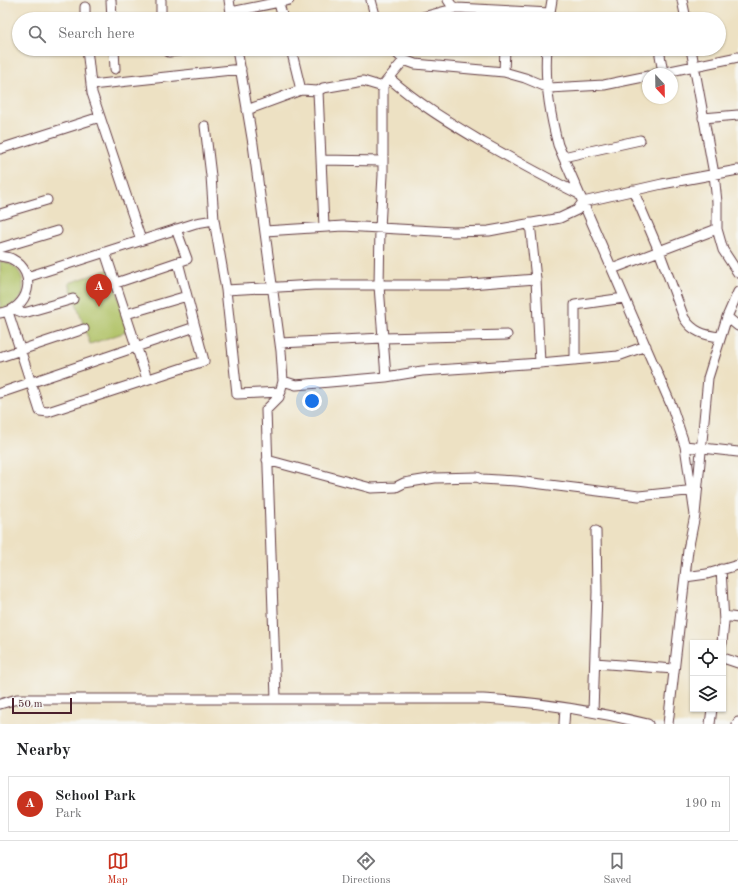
<!DOCTYPE html>
<html lang="en">
<head>
<meta charset="utf-8">
<style>
	body { margin:0; font-family:"Old Standard TT",serif; background:#f2f2f2; color:#202124 }
	.controls { position:absolute; right:12px; bottom:12px; display:grid; overflow:hidden; border-radius:0px; box-shadow:0 1px 3px #0004 }
	.controls button { width:36px; height:36px; display:grid; place-items:center; padding:0; border:0; border-bottom:1px solid #e0e0e0; background:#fff; color:#202124; font:20px sans-serif }
	.compass { position:absolute; left:642px; top:68px; width:36px; height:36px; border-radius:50%; background:#fff; box-shadow:0 1px 3px #0004; rotate:158deg }
	.scale { position:absolute; left:12px; bottom:10px; width:60px; box-sizing:border-box; padding-left:4px; border:2px solid #4a1f2b; border-top:0; font-size:11px; line-height:14px; white-space:nowrap; color:#4a1f2b; -webkit-text-stroke:3px #f6f6f2; paint-order:stroke }
	.you { position:absolute; left:312px; top:401px; width:14px; height:14px; margin:-10px; border:3px solid #fff; border-radius:50%; background:#1a73e8; box-shadow:0 0 0 6px #1a73e833 }
	.badge { display:grid; place-items:center; width:26px; height:26px; border-radius:50%; background:#c8321e; color:#fff; font-size:13px; font-weight:700 }
	.pin { position:absolute; translate:-50% -33px; filter:drop-shadow(0 1px 2px #0008) }
	.pin::after { content:''; position:absolute; top:21px; width:14px; height:12px; background:inherit; clip-path:polygon(0 0,100% 0,50% 100%) }
	.list { margin:0; padding:0; list-style:none }
	h2 { display:flex; justify-content:space-between; align-items:center; height:52px; margin:0; padding:0 16px; font-size:17px }
	h2 small { font-size:13px; font-weight:400; color:#757577 }
	.list li { display:grid; grid-template-columns:26px 1fr auto; gap:12px; align-items:center; box-sizing:border-box; height:56px; margin:0 8px 8px; padding:0 8px; border:1px solid #e0e0e0; border-radius:0px }
	.list b { display:block; font-size:15px; white-space:nowrap }
	.list p { margin:0; font-size:13px; white-space:nowrap; color:#757577 }
	.list em { font-size:13px; font-style:normal; color:#757577 }
	.icon { flex:none; width:22px; height:22px; fill:none; stroke:currentColor; stroke-width:2; stroke-linecap:round; stroke-linejoin:round }
	.map { position:relative; flex:none; width:738px; height:724px; overflow:hidden }
	.search { position:absolute; background:#fff; box-shadow:0 1px 3px #0004; left:12px; right:12px; top:12px; height:44px; display:flex; align-items:center; gap:10px; box-sizing:border-box; padding:0 14px; border-radius:22px; color:#757577; font-size:15px }
	.sheet { height:116px; background:#fff }
	nav { display:flex; justify-content:space-around; align-items:center; box-sizing:border-box; height:56px; border-top:1px solid #e0e0e0; background:#fff; font-size:11px; color:#757577 }
	nav a { display:grid; justify-items:center; gap:2px }
	nav .on { color:#c8321e }
	.map>svg:first-child { display:block }
	.green { fill:#afc164; stroke:#7c7048 }
	.lines { fill:none; stroke-linecap:round; stroke-linejoin:round }
	.minor-casing { stroke:#623c42; stroke-width:11 }
	.minor { stroke:#fff; stroke-width:9 }
</style>
</head>
<body>
<div class="map">
<svg width="738" height="724" viewBox="0 0 738 724">
	<rect width="100%" height="100%" fill="#f6f6f2"/>
	<filter id="ink" filterUnits="userSpaceOnUse"><feTurbulence type="fractalNoise" baseFrequency=".025" numOctaves="2"/><feDisplacementMap in="SourceGraphic" scale="8" xChannelSelector="R" yChannelSelector="G"/><feConvolveMatrix kernelMatrix="1 2 1 2 8 2 1 2 1" color-interpolation-filters="sRGB"/></filter>
	<filter id="wash" filterUnits="userSpaceOnUse"><feTurbulence type="fractalNoise" baseFrequency=".012" numOctaves="4" result="noise"/><feDisplacementMap in="SourceGraphic" scale="16" xChannelSelector="R" yChannelSelector="G"/><feGaussianBlur stdDeviation="0.9" result="paint"/><feColorMatrix in="noise" values="0 0 0 0 0 0 0 0 0 0 0 0 0 0 0 0 0 1.4 0 .05"/><feComposite in="paint" operator="in"/></filter>
	<g filter="url(#wash)">
		<rect width="100%" height="100%" fill="#ede1c3"/>
		<path class="green" d="M 0,261 C 15,263 24,274 23,288 C 23,292 23,295 21,297 C 15,305 9,307 0,309 Z
			M 110,269 L 129,331 L 90,344 L 69,283 Z"/>
	</g>
	<g filter="url(#ink)">
		<g class="lines">
			<g class="minor-casing">
				<path id="minor" d="M 111,0 L 112,19
					M 161,0 L 161,19
					M 229,0 L 232,19
					M 371,0 L 376,19
					M 448,0 L 452,6 L 457,8 L 550,13
					M 682,0 L 686,19
					M 279,3 L 283,19
					M 85,7 L 85,19
					M 231,12 L 289,0
					M 549,18 L 552,0
					M 415,19 L 457,8
					M 87,49 L 92,93 L 141,240
					M 114,49 L 115,69
					M 165,49 L 169,52 L 194,49
					M 237,49 L 253,144 L 281,351 L 283,381 L 279,397 L 266,410 L 276,698
					M 291,49 L 301,90
					M 392,49 L 404,60 L 415,64 L 504,72 L 525,78 L 549,88 L 604,85 L 648,76
					M 547,49 C 544,82 550,114 558,145 L 672,407 L 685,446 L 695,515
					M 659,49 L 663,73
					M 691,49 L 714,174 L 717,202 L 717,229 L 723,250 L 738,273
					M 504,72 L 505,49
					M 656,74 L 738,57
					M 389,78 C 420,105 447,121 482,142 C 514,160 546,178 579,194
					M 91,85 L 241,69
					M 318,91 L 324,227
					M 247,110 L 301,90 L 318,91 L 323,88 L 363,81 L 383,87
					M 703,118 L 738,115
					M 205,126 L 211,176 L 214,220
					M 0,149 L 100,117
					M 563,157 L 640,140
					M 321,160 L 383,161
					M 633,190 L 659,251 L 684,318 C 693,332 704,335 720,337
					M 0,214 L 47,200
					M 530,223 L 536,279 L 540,363 L 618,356 L 646,346
					M 265,231 L 343,226 L 453,232 L 489,231 L 560,218 L 577,210 L 583,202 L 662,184 L 738,170
					M 0,248 L 57,231
					M 105,252 L 147,379
					M 0,256 C 4,257 9,257 12,259 C 39,273 29,310 0,313
					M 612,269 L 717,229
					M 27,277 L 196,223 L 214,220 L 226,290 L 237,394 L 281,392
					M 116,283 L 187,259 L 176,229
					M 226,290 L 314,285 L 457,285 L 536,279
					M 14,309 L 24,313 L 73,299
					M 8,312 L 40,411 L 48,412 L 204,361 L 178,262
					M 126,314 L 187,296
					M 727,317 L 738,326
					M 280,343 L 383,338 L 507,335
					M 0,357 L 84,329
					M 575,360 L 575,305 L 624,298
					M 386,377 L 379,286 L 380,228 L 383,175 L 383,87 L 384,84 L 404,60
					M 283,381 L 296,385 L 386,377 L 422,371 L 540,363
					M 0,393 L 195,327
					M 685,446 L 738,452
					M 267,460 L 371,488 L 396,487 L 404,483 L 435,478 L 477,477 L 482,479 L 517,481 L 639,496 L 696,490
					M 721,569 L 724,622 L 722,643
					M 685,577 L 707,574 L 738,565
					M 724,616 L 738,618
					M 723,658 L 738,663
					M 595,663 L 674,669
					M 0,704 L 17,699 L 483,699 C 539,702 594,711 648,724
					M 593,712 L 597,592 L 596,531
					M 564,724 L 565,708
					M 668,724 L 688,550 L 695,515 L 708,378 L 727,317 L 738,292
					M 710,724 L 712,709
					M 737,724 L 738,722"/>
			</g>
			<use href="#minor" class="minor"/>
		</g>
	</g>
</svg>
<div class="controls">
<button><svg class="icon" aria-label="locate" viewBox="0 0 24 24"><circle cx="12" cy="12" r="6"/><path d="M12 2v4M12 18v4M2 12h4M18 12h4"/></svg></button>
<button><svg class="icon" aria-label="layers" viewBox="0 0 24 24"><path d="M12 4l9 5-9 5-9-5zM3 14l9 5 9-5"/></svg></button>
</div>
<svg class="compass" viewBox="-18 -18 36 36"><path d="M0-13l5 13h-10z" fill="#e53935"/><path d="M0 13l5-13h-10z" fill="#757577"/></svg>
<div class="scale">50 m</div>
<div class="you"></div>
<div class="pin badge" style="left:99px;top:307px">A</div>
<div class="search"><svg class="icon" aria-label="search" viewBox="0 0 24 24"><circle cx="10" cy="10" r="6"/><path d="M15 15l6 6"/></svg>Search here</div>
</div>
<section class="sheet">
<h2>Nearby<small></small></h2>
<ul class="list">
<li><span class="badge">A</span><div><b>School Park</b><p>Park</p></div><em>190 m</em></li>
</ul>
</section>
<nav>
<a class="on"><svg class="icon" aria-label="map" viewBox="0 0 24 24"><path d="M3 6l6-2 6 2 6-2v14l-6 2-6-2-6 2zM9 4v14M15 6v14"/></svg>Map</a>
<a><svg class="icon" aria-label="directions" viewBox="0 0 24 24"><path d="M12 3l9 9-9 9-9-9zM9 14v-3h6M13 9l2 2-2 2"/></svg>Directions</a>
<a><svg class="icon" aria-label="saved" viewBox="0 0 24 24"><path d="M7 4h10v16l-5-4-5 4z"/></svg>Saved</a>
</nav>
</body>
</html>
